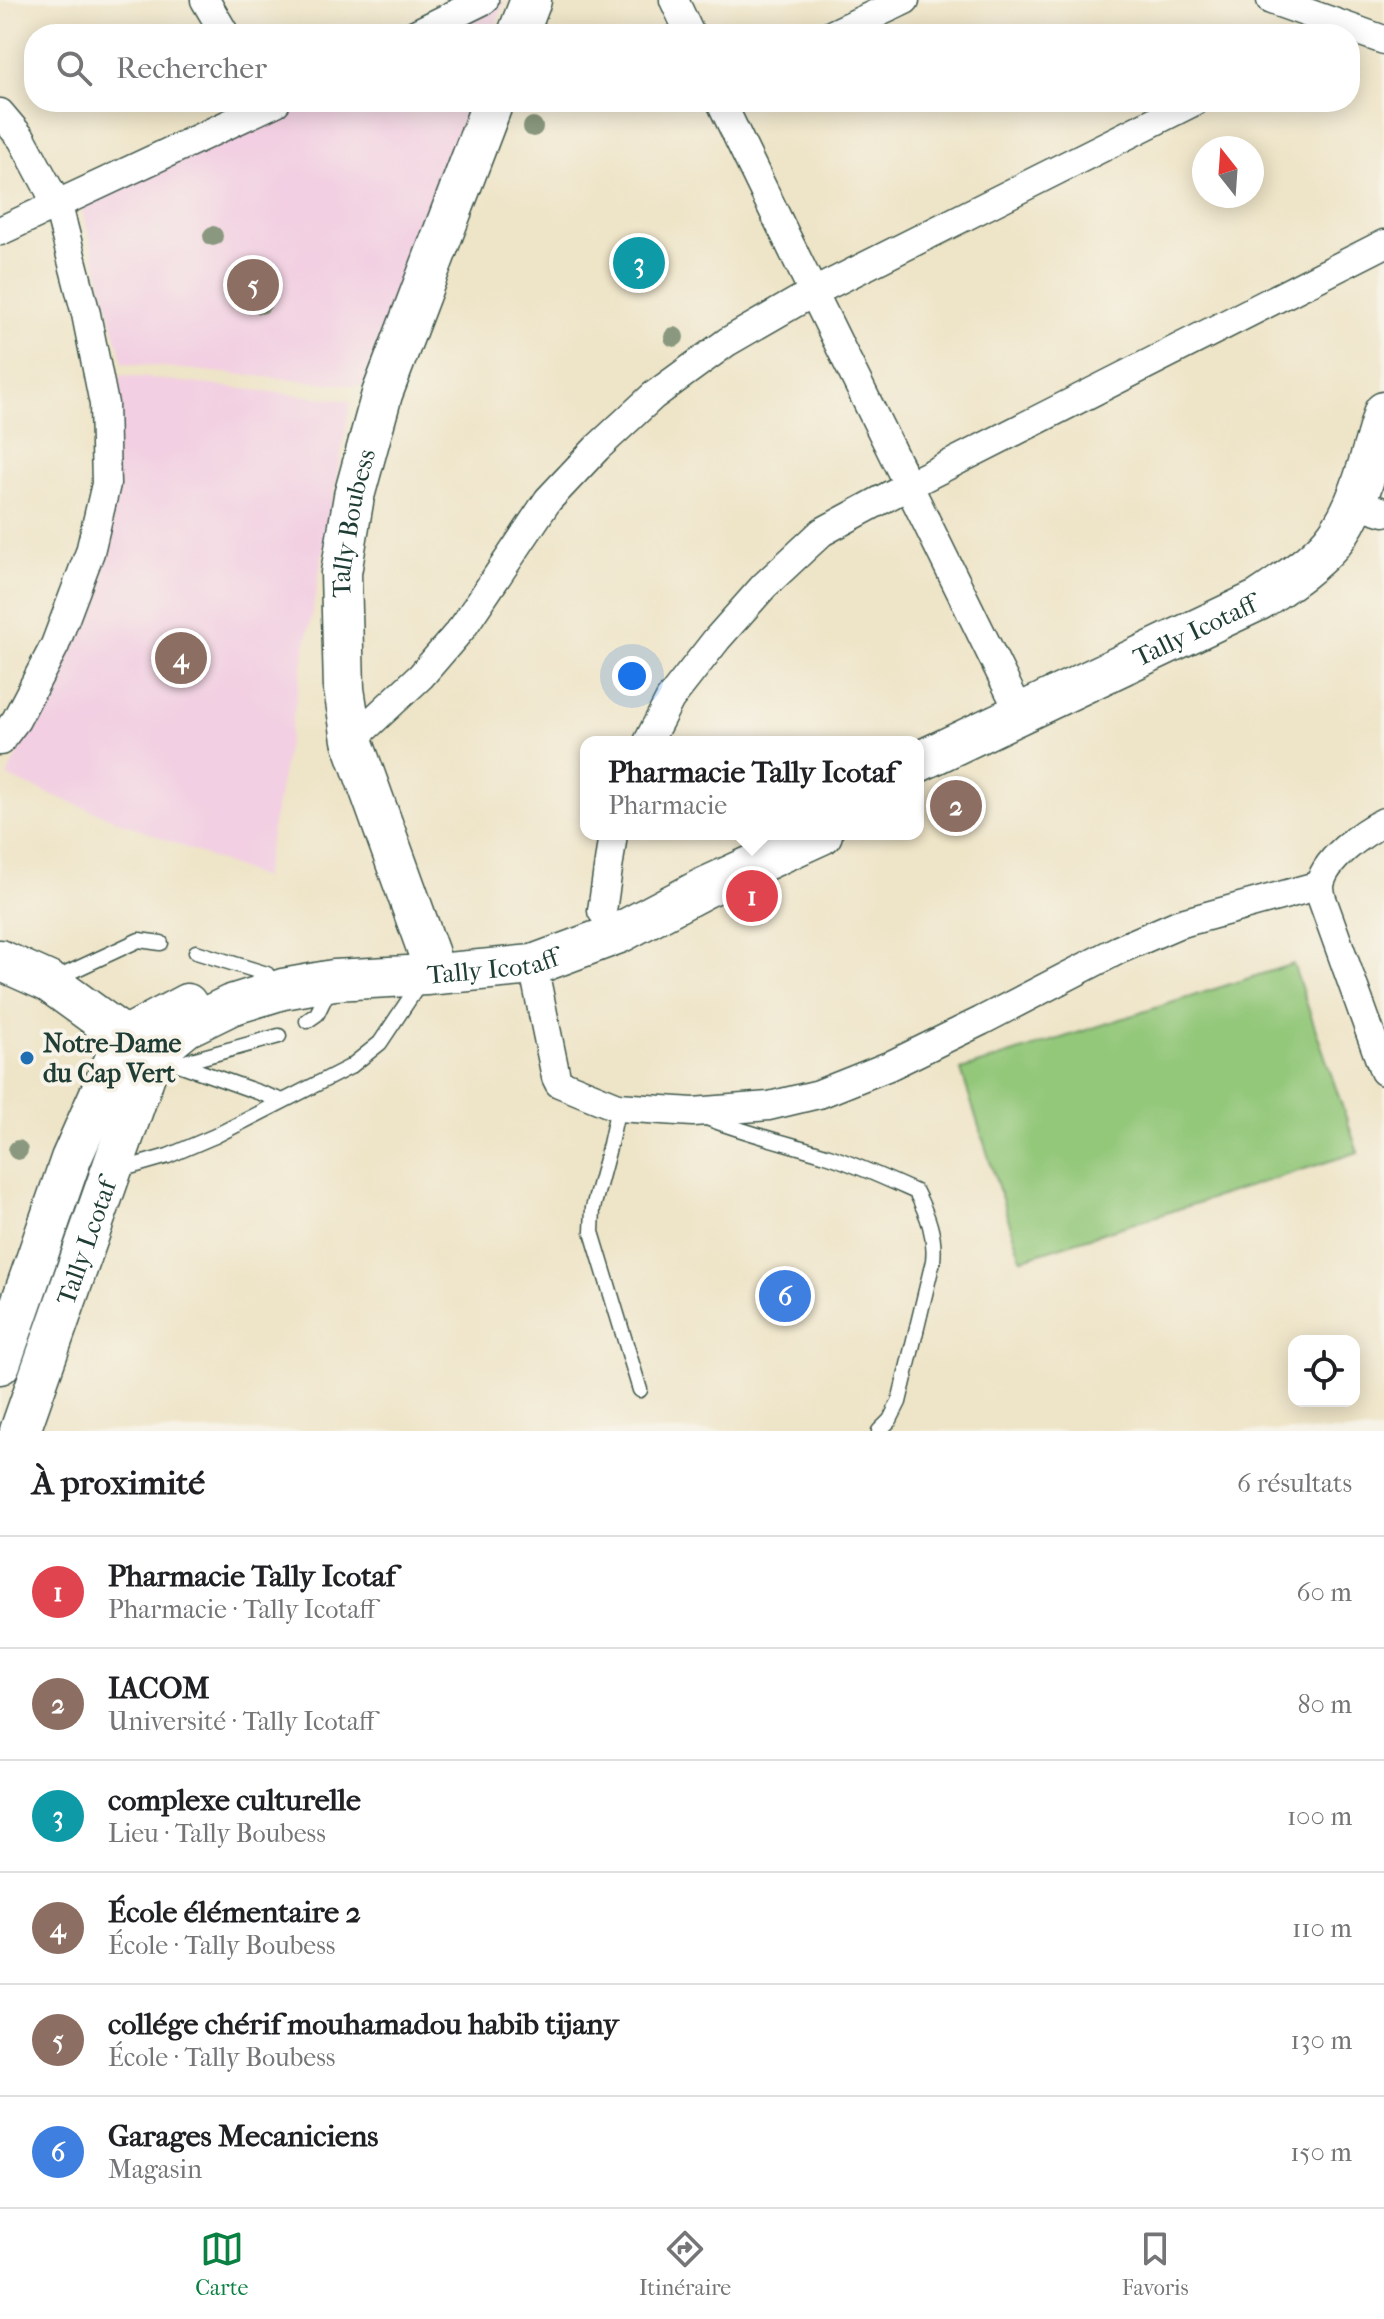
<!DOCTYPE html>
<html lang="fr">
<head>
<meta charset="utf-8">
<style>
	body { margin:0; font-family:"IM FELL French Canon",serif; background:#f6f6f6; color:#202124 }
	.controls { position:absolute; right:24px; bottom:24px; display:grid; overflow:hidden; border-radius:16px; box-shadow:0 4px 20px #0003 }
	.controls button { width:72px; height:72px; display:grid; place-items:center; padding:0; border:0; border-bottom:2px solid #e0e0e0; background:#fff; color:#202124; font:40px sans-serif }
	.compass { position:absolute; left:1192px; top:136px; width:72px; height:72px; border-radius:50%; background:#fff; box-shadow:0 4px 20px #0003; rotate:343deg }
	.you { position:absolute; left:632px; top:676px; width:28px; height:28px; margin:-20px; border:6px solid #fff; border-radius:50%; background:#1a73e8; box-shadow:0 0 0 12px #1a73e833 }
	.badge { display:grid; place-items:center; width:52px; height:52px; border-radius:50%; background:#0b8043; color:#fff; font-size:26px; font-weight:700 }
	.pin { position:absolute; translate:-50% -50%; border:4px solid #fff; box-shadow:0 2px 8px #0006 }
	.popup { position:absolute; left:580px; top:736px; width:344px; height:104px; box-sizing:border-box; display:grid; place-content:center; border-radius:16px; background:#fff; filter:drop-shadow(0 2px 6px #0005); font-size:26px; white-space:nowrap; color:#757577 }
	.popup b { font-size:30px; color:#202124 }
	.popup::after { content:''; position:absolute; left:50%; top:100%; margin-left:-16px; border:16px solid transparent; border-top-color:#fff }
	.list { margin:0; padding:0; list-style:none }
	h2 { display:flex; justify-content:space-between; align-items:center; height:104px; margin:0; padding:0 32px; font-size:34px }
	h2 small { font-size:26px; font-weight:400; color:#757577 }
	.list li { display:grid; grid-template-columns:52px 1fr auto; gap:24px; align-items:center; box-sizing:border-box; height:112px; padding:0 32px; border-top:2px solid #e0e0e0 }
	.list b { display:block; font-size:30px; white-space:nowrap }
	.list p { margin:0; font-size:26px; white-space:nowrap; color:#757577 }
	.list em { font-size:26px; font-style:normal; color:#757577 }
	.icon { flex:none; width:44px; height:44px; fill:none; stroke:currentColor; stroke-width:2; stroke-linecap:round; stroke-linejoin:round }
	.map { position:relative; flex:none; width:1384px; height:1431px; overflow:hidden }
	.search { position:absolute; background:#fff; box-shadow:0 4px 20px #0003; left:24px; right:24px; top:24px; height:88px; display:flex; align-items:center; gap:20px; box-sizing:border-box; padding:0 28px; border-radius:32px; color:#757577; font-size:30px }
	.sheet { height:776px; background:#fff }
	nav { display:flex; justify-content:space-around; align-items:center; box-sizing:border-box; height:112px; border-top:2px solid #e0e0e0; background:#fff; font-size:22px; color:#757577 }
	nav a { display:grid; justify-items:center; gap:4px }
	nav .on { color:#0b8043 }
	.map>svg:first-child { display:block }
	.built { fill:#f2cfe2 }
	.green { fill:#93c779; stroke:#598256; stroke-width:2 }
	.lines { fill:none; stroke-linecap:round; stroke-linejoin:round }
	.lane-casing { stroke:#3e564a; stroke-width:17 }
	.street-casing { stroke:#3e564a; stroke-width:31 }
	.secondary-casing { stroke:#3e564a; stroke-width:43 }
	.lane { stroke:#fff; stroke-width:14 }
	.street { stroke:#fff; stroke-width:28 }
	.secondary { stroke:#fff; stroke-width:40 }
	.tree { fill:#89987e }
	.poi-dot { fill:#1f6fb2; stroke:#f7f3e8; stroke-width:3 }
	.labels { text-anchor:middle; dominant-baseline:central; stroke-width:8; stroke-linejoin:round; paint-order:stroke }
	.street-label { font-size:26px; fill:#1f3d34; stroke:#f7f3e8 }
	.poi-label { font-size:26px; font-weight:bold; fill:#1f3d34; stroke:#f7f3e8; text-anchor:start }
</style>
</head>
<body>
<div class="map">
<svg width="1384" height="1431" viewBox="0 0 1384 1431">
	<rect width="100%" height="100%" fill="#f7f3e8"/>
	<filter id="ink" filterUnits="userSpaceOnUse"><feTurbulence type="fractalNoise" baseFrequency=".0125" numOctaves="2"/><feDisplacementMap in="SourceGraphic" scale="16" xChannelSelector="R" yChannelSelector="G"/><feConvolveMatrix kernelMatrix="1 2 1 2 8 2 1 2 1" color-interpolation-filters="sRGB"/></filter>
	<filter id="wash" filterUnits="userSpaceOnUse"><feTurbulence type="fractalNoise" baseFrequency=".006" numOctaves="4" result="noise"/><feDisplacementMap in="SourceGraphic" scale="32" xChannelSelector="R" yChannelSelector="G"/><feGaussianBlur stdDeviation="1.8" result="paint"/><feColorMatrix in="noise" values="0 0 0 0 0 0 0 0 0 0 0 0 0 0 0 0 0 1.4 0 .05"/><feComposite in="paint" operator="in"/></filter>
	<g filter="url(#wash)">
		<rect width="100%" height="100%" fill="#eee4c7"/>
		<path class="built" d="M 505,0 L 493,34 L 435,34 Z
			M 295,102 L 469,102 L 368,387 L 123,363 L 81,206 Z
			M 120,375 L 351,401 L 263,878 L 7,777 L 110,539 Z"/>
		<path class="green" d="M 1293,964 L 1358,1152 L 1021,1259 L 961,1070 Z"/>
	</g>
	<g filter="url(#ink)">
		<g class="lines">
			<g class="lane-casing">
				<path id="lane" d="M 196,952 L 267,974
					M 53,980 L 139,940 L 161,943
					M 307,1021 L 317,1014 L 331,985
					M 159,1057 L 283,1101
					M 181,1063 L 279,1036
					M 618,1107 L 610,1144 L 593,1208 L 592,1232 L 640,1390
					M 704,1117 C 745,1133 787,1143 829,1156 C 859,1166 887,1179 916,1192 C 927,1214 936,1235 933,1261 L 899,1402 L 890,1420 L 879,1431
					M 116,1171 L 168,1156 L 215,1136 L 350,1067 L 380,1043 L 422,980"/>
			</g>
			<g class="street-casing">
				<path id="street" d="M 205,0 L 225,34
					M 674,0 L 690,34
					M 1271,0 L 1384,40
					M 415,34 L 484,0
					M 833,34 L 905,0
					M 721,102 C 819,307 921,509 1020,713
					M 0,113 L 22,139 L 58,206 L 86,314 L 104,404 L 106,484 L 90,552 L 55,645 L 16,720 L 0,741
					M 0,231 L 276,102
					M 1355,503 L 1384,512
					M 352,740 L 421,676 L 463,627 L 548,500 L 597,448 L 653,396 L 727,342 L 812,293 L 1193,102
					M 648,742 L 670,699 L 717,639 L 764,586 L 822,532 L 909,485 L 1384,244
					M 1384,822 C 1363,832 1323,861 1320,886 C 1320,890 1321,895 1322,899 L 1384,1071
					M 602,911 L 613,834
					M 533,965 L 556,1077 L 559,1083 L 618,1107 L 693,1112 L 769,1106 L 819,1094 L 889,1066 L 981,1021 L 1118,950 L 1178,924 L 1320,885"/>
			</g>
			<g class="secondary-casing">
				<g id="secondary">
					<path d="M 518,34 L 531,0"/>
					<path id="s1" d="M 918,762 L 1259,600 C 1284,583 1311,566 1331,543 C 1360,509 1371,453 1384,412"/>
					<path id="s2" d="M 429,954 L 352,740 L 344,689 L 341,573 L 354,496 L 382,394 L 493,102"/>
					<path d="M 0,960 L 49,982 L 125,1037"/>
					<path d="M 125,1037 L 187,1004"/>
					<path d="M 0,1364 L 71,1159 L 125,1037"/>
					<path id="s3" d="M 20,1431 L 152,1055 L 186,1027 L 231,1005 L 283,989 L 334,980 L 426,975 L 533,965 L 619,933 L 704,888 L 822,834"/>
				</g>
			</g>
			<use href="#lane" class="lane"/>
			<use href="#street" class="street"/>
			<use href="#secondary" class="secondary"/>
		</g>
		<g class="tree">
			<circle cx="533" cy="127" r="10"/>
			<circle cx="213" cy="236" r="10"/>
			<circle cx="261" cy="304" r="10"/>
			<circle cx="674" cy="337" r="10"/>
			<circle cx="18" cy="1150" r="10"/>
		</g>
	</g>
	<circle class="poi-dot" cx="27" cy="1058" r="8"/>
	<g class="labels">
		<g class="street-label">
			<text stroke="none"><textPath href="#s2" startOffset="446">Tally Boubess</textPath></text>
			<text stroke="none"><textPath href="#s1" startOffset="306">Tally Icotaff</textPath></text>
			<text stroke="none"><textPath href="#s3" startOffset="758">Tally Icotaff</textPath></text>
			<text stroke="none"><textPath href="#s3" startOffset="200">Tally Lcotaf</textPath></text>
		</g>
		<g class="poi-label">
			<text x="43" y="1043">Notre-Dame<tspan x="43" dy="30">du Cap Vert</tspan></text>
		</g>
	</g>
</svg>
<div class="controls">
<button><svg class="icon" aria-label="locate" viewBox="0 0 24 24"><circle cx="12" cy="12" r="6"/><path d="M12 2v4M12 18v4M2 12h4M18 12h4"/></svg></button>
</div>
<svg class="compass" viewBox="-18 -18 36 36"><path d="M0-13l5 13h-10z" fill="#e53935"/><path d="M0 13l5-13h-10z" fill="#757577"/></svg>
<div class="you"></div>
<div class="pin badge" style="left:752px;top:896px;background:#e0444e">1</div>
<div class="popup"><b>Pharmacie Tally Icotaf</b>Pharmacie</div>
<div class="pin badge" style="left:956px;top:806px;background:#8d6e63">2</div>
<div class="pin badge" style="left:639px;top:263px;background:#0f9aa8">3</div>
<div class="pin badge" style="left:181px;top:658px;background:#8d6e63">4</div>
<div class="pin badge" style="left:253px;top:285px;background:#8d6e63">5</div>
<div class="pin badge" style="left:785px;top:1296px;background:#3f7fe0">6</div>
<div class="search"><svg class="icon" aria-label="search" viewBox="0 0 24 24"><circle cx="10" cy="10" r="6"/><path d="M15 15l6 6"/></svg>Rechercher</div>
</div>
<section class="sheet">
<h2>À proximité<small>6 résultats</small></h2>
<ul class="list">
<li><span class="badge" style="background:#e0444e">1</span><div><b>Pharmacie Tally Icotaf</b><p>Pharmacie · Tally Icotaff</p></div><em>60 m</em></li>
<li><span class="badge" style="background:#8d6e63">2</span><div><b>IACOM</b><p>Université · Tally Icotaff</p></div><em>80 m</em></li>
<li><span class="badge" style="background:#0f9aa8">3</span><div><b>complexe culturelle</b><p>Lieu · Tally Boubess</p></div><em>100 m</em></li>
<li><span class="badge" style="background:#8d6e63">4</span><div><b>École élémentaire 2</b><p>École · Tally Boubess</p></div><em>110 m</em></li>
<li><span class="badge" style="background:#8d6e63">5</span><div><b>collége chérif mouhamadou habib tijany</b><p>École · Tally Boubess</p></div><em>130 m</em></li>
<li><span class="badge" style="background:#3f7fe0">6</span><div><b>Garages Mecaniciens</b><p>Magasin</p></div><em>150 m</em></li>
</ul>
</section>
<nav>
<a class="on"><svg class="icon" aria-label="map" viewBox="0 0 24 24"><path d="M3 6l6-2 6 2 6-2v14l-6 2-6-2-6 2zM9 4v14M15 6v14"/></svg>Carte</a>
<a><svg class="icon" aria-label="directions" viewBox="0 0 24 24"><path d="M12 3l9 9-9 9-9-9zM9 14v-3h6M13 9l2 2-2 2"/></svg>Itinéraire</a>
<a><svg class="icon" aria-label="saved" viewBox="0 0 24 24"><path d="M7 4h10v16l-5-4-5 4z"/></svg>Favoris</a>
</nav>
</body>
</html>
